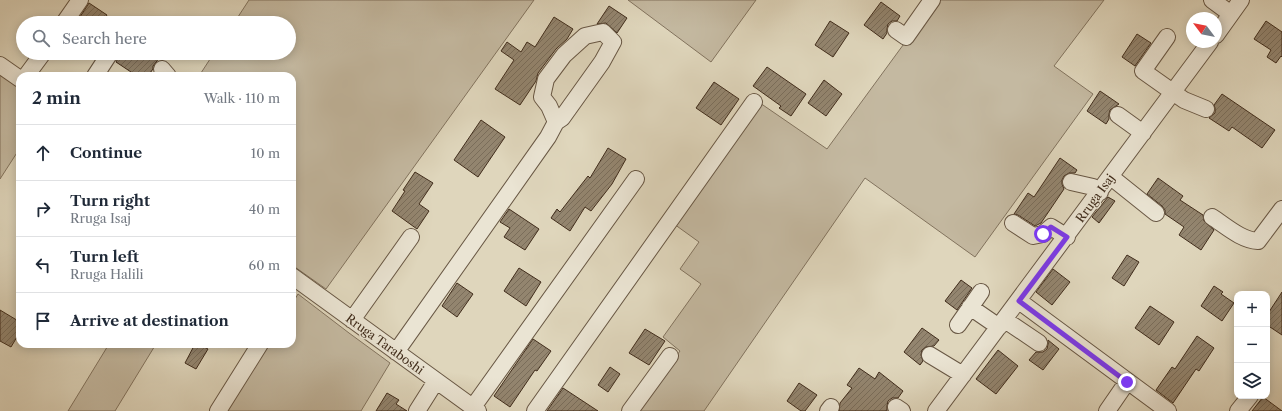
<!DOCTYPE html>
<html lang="en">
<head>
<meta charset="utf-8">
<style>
	body { margin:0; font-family:"Libre Caslon Text",serif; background:#f6f6f7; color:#1f2937 }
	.controls { position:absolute; right:12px; bottom:12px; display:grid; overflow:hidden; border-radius:8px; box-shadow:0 2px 10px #0003 }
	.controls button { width:36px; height:36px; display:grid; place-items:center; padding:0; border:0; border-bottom:1px solid #e0e1e3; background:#fff; color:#1f2937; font:20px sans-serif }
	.compass { position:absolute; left:1186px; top:12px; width:36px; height:36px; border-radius:50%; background:#fff; box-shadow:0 2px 10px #0003; rotate:302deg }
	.stop { position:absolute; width:12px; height:12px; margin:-9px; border:3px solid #7c3aed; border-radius:50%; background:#fff }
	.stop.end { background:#7c3aed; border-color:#fff; box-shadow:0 1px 4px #0008 }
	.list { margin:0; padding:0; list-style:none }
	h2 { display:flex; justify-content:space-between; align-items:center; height:52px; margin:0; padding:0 16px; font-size:17px }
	h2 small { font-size:13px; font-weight:400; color:#747a83 }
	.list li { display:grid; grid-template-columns:26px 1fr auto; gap:12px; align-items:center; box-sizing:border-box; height:56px; padding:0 16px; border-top:1px solid #e0e1e3 }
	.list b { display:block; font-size:15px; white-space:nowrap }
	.list p { margin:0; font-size:13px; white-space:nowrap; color:#747a83 }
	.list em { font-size:13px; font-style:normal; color:#747a83 }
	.icon { flex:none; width:22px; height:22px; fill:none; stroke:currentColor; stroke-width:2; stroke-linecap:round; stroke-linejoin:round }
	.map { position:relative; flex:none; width:1282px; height:411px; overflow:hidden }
	.search { position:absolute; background:#fff; box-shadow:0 2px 10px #0003; left:16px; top:16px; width:280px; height:44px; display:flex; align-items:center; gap:10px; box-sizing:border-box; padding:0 14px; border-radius:22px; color:#747a83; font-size:15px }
	.panel { position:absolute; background:#fff; box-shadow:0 2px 10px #0003; left:16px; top:72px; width:280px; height:276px; border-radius:12px }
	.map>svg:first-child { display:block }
	.green { fill:#c4b9a1; stroke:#82735e }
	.building { fill:url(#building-hatch); stroke:#412d1c }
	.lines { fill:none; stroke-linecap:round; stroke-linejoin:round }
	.minor-casing { stroke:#685744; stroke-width:18 }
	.minor { stroke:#eae4d3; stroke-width:16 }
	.route { stroke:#7c3aed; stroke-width:5 }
	.labels { text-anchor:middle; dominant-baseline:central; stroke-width:3; stroke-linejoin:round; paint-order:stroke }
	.street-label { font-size:12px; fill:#412d1c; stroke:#eae4d3 }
</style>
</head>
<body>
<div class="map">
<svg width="1282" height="411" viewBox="0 0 1282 411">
	<defs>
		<pattern id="building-hatch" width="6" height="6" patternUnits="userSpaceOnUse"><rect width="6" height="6" fill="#93856f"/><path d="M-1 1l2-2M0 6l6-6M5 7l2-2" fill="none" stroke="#7a6d5a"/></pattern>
	</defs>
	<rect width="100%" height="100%" fill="#dfd6bc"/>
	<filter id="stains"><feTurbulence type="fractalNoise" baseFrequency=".005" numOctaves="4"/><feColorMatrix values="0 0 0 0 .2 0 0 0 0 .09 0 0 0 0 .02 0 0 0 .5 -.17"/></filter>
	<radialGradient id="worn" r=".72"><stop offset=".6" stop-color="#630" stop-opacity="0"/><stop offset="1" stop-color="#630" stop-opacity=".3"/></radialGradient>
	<path class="green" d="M 249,0 L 534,0 L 326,289 L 292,265 L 292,76 L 199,76 L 214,53 L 289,53 L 289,23 L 234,23 Z
		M 628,0 L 756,0 L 711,62 Z
		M 936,0 L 1104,0 L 1054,66 L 1093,94 L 975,257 L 865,178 L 704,411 L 636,411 L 680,351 L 663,337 L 701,284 L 680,269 L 699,242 L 674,224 L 760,103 L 827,149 Z
		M 0,75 L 20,88 L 20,148 L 0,179 Z
		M 298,294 L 349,333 L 390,363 L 361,411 L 225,411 L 267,344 L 292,344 L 292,304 Z
		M 109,344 L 156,344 L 115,411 L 68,411 Z"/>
	<path class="building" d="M 881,2 L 900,16 L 897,21 L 892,21 L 888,24 L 887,29 L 887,33 L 883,39 L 864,25 Z
		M 89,3 L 107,15 L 102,23 L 76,23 Z
		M 609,6 L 627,18 L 617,33 L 606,23 L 597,24 Z
		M 554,17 L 573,29 L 567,39 L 556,49 L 538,73 L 536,81 L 520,105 L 495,89 L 514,60 L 501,51 L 507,42 L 521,52 L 527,42 L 535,47 Z
		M 830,21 L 849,33 L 833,57 L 815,45 Z
		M 1266,21 L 1282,32 L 1282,57 L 1281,56 L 1276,63 L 1267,57 L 1271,50 L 1254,39 Z
		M 1137,34 L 1151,43 L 1135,66 L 1122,57 Z
		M 121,53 L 163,53 L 153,66 L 153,69 L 148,76 L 137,76 L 116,62 Z
		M 767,67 L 806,94 L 791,116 L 779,108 L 781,106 L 753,86 Z
		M 824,80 L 842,94 L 826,116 L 808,103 Z
		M 714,82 L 739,99 L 721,125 L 696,108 Z
		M 1100,91 L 1119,104 L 1110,110 L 1109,114 L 1109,119 L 1106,124 L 1087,111 Z
		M 1222,94 L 1275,130 L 1262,148 L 1232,127 L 1229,131 L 1209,118 L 1215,113 L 1215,108 L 1214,105 Z
		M 481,120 L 505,137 L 478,177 L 454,160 Z
		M 608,148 L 626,159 L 612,184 L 591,211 L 585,207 L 570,231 L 551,218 L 557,209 L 560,212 L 588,176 L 590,178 Z
		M 1060,158 L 1077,170 L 1075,173 L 1069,173 L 1064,176 L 1062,180 L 1062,184 L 1064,189 L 1041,223 L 1035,226 L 1018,215 L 1014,214 L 1028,193 L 1034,197 Z
		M 415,172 L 433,183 L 419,204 L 429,211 L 417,229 L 392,211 L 405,191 L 403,190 Z
		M 1158,178 L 1183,196 L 1180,200 L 1203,215 L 1204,221 L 1214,230 L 1201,250 L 1179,235 L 1184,227 L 1165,214 L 1165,210 L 1162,206 L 1147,194 Z
		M 1108,197 L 1115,201 L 1099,223 L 1092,217 Z
		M 509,209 L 539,229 L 525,250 L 504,237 L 510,228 L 500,222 Z
		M 1127,255 L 1139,262 L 1124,286 L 1112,278 Z
		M 519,268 L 541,282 L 526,306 L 504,291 Z
		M 1053,269 L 1070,282 L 1052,305 L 1036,292 Z
		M 961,280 L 972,288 L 957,310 L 945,301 Z
		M 457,283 L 473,294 L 457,317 L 442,306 Z
		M 1214,286 L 1223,292 L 1221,294 L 1234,303 L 1222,321 L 1201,306 Z
		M 1282,292 L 1282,335 L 1267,325 L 1267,315 Z
		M 1150,306 L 1174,322 L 1159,345 L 1135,328 Z
		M 0,310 L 20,322 L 20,332 L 11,347 L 0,341 Z
		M 922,328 L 939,340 L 934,346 L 926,347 L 922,350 L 921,355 L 923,361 L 920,365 L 904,352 Z
		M 645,329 L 665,341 L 649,365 L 629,353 Z
		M 1197,336 L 1214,348 L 1199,371 L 1196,369 L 1173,403 L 1156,390 L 1172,367 L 1175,369 Z
		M 533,339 L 551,351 L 537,371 L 535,370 L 510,407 L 494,396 Z
		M 1048,340 L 1059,349 L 1043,370 L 1029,360 L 1036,352 L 1043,352 L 1047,349 L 1048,344 Z
		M 195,344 L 198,344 L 208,349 L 196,369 L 185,363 Z
		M 998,350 L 1018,366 L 996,394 L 976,379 Z
		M 610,367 L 620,374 L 608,392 L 598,385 Z
		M 859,368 L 875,379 L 879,372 L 903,391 L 898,398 L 892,398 L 888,401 L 887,406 L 887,411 L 839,411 L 840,403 L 852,388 L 847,385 Z
		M 799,383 L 817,395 L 805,411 L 801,411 L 787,401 Z
		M 563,388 L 598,411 L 547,411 Z
		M 387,393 L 399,400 L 396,404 L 407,411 L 376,411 Z
		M 1263,397 L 1282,411 L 1252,411 Z"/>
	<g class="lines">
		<g class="minor-casing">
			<path id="minor" d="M 1212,0 L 1231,14
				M 64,23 L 80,0
				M 896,30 L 906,37 L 932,0
				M 1216,35 L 1241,0
				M 1167,37 L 1143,71 L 1184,100 L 1206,109
				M 0,65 L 20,79
				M 162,69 L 168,76
				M 26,76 L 43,53
				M 95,76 L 110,53
				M 1118,115 L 1143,133
				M 1111,177 L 1156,213
				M 1071,182 L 1093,187 L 1100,192
				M 1212,217 C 1226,226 1241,240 1258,241 L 1282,209
				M 1013,223 L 1033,236 L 1043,234 L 1051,227 L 1067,237
				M 292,276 L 478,411
				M 1019,301 L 1168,411
				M 970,307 L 999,327
				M 352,320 L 411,237
				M 1005,320 L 1039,343
				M 958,325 L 981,292
				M 396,352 L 548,137 L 556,122 L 549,106 L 542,97 L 546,79 L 564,55 L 585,36 L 603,32 L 613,42 L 602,62 L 562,118 L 556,122
				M 930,355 L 963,375
				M 473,407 L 636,179
				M 896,407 L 902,411
				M 218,411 L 260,344
				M 417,411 L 436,381
				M 535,411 L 754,102
				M 630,411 L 670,356
				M 828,411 L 831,407
				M 936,411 L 1210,42
				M 1107,411 L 1127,382
				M 1238,411 L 1250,396"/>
		</g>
		<use href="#minor" class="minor"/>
	</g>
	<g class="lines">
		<path class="route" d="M 1043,234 L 1051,227 L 1067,237 L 1019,301 L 1127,382"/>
	</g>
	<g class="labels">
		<g class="street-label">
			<text transform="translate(1095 198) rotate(-54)">Rruga Isaj</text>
			<text transform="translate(385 344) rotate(36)">Rruga Taraboshi</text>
		</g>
	</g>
	<rect width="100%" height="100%" filter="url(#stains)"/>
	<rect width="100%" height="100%" fill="url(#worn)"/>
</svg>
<div class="controls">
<button>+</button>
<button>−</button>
<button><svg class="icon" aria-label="layers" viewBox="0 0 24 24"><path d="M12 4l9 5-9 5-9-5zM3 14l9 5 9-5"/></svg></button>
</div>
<svg class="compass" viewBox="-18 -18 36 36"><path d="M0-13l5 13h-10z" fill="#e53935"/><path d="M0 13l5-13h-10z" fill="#747a83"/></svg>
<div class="stop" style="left:1043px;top:234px"></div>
<div class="stop end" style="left:1127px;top:382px"></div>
<div class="search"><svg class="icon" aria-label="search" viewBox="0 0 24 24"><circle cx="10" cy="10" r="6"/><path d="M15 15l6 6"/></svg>Search here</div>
<section class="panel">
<h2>2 min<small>Walk · 110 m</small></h2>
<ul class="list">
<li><svg class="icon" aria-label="ahead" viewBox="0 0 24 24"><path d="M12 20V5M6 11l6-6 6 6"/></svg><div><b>Continue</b></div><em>10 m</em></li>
<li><svg class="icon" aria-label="right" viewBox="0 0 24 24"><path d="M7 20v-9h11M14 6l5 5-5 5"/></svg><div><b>Turn right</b><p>Rruga Isaj</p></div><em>40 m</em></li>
<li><svg class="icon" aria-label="left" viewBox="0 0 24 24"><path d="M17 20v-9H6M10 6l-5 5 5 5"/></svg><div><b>Turn left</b><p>Rruga Halili</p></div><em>60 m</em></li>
<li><svg class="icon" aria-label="arrive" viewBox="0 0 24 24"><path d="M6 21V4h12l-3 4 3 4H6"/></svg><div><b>Arrive at destination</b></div></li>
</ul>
</section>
</div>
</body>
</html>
